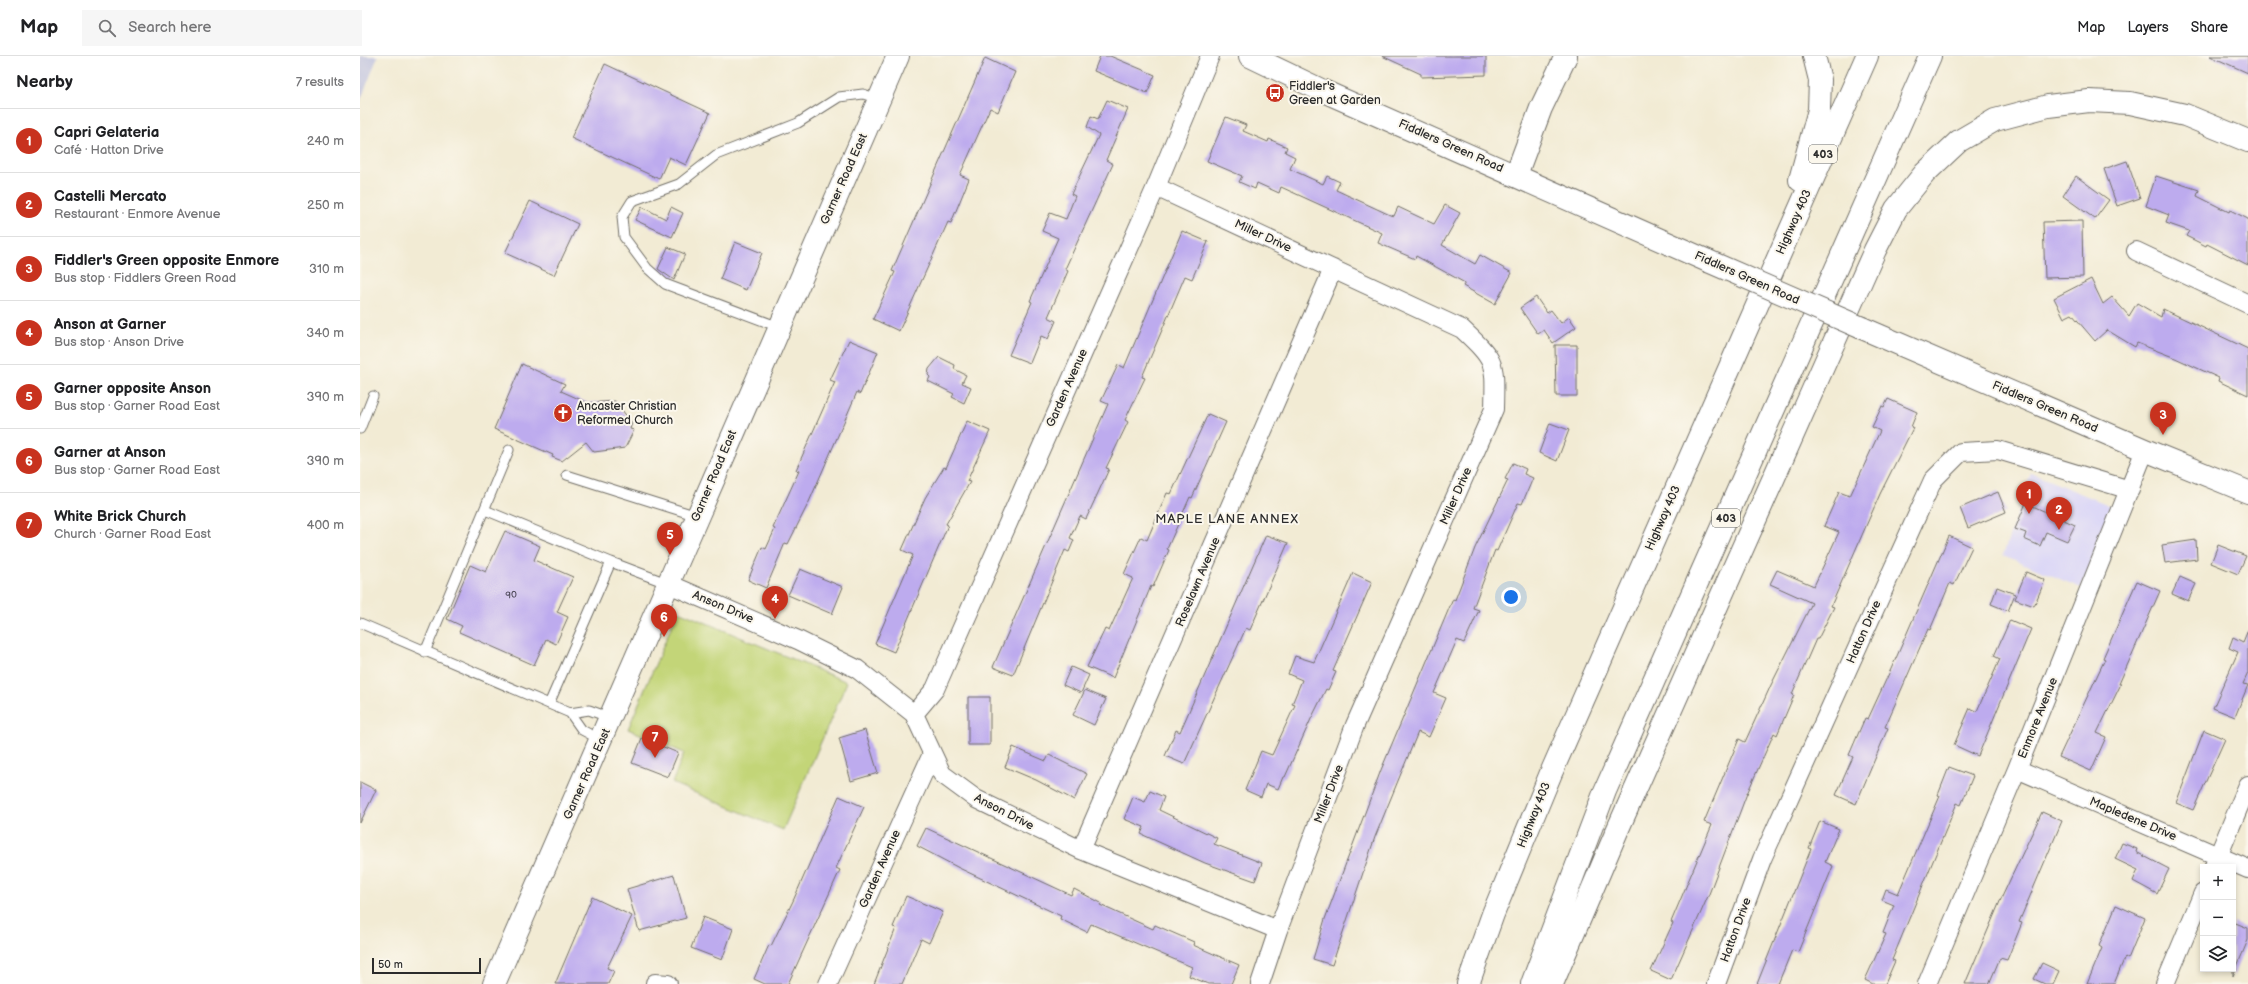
<!DOCTYPE html>
<html lang="en">
<head>
<meta charset="utf-8">
<style>
	body { margin:0; font-family:"Balsamiq Sans",sans-serif; background:#f6f6f6; color:#202124 }
	.controls { position:absolute; right:12px; bottom:12px; display:grid; overflow:hidden; border-radius:0px; box-shadow:0 2px 6px #0003 }
	.controls button { width:36px; height:36px; display:grid; place-items:center; padding:0; border:0; border-bottom:1px solid #e0e0e0; background:#fff; color:#202124; font:20px sans-serif }
	.scale { position:absolute; left:12px; bottom:10px; width:109px; box-sizing:border-box; padding-left:4px; border:2px solid #2b2b2b; border-top:0; font-size:11px; line-height:14px; white-space:nowrap; color:#2b2b2b; -webkit-text-stroke:3px #fbf7ec; paint-order:stroke }
	.you { position:absolute; left:1151px; top:541px; width:14px; height:14px; margin:-10px; border:3px solid #fff; border-radius:50%; background:#1a73e8; box-shadow:0 0 0 6px #1a73e833 }
	.badge { display:grid; place-items:center; width:26px; height:26px; border-radius:50%; background:#c8321e; color:#fff; font-size:13px; font-weight:700 }
	.pin { position:absolute; translate:-50% -33px; filter:drop-shadow(0 1px 2px #0008) }
	.pin::after { content:''; position:absolute; top:21px; width:14px; height:12px; background:inherit; clip-path:polygon(0 0,100% 0,50% 100%) }
	.list { margin:0; padding:0; list-style:none }
	h2 { display:flex; justify-content:space-between; align-items:center; height:52px; margin:0; padding:0 16px; font-size:17px }
	h2 small { font-size:13px; font-weight:400; color:#757577 }
	.list li { display:grid; grid-template-columns:26px 1fr auto; gap:12px; align-items:center; box-sizing:border-box; height:64px; padding:0 16px; border-top:1px solid #e0e0e0 }
	.list b { display:block; font-size:15px; white-space:nowrap }
	.list p { margin:0; font-size:13px; white-space:nowrap; color:#757577 }
	.list em { font-size:13px; font-style:normal; color:#757577 }
	.icon { flex:none; width:22px; height:22px; fill:none; stroke:currentColor; stroke-width:2; stroke-linecap:round; stroke-linejoin:round }
	.map { position:relative; flex:none; width:1888px; height:928px; overflow:hidden }
	header { display:flex; align-items:center; gap:24px; box-sizing:border-box; height:56px; padding:0 20px; background:#fff; border-bottom:1px solid #e0e0e0 }
	header strong { font-size:19px }
	nav { display:flex; gap:22px; margin-inline-start:auto; font-size:14px }
	.search { width:280px; height:36px; background:#f6f6f6; display:flex; align-items:center; gap:10px; box-sizing:border-box; padding:0 14px; border-radius:0px; color:#757577; font-size:15px }
	main { display:flex }
	aside { flex:1; background:#fff }
	.map>svg:first-child { display:block }
	.built { fill:#dad6f7 }
	.industrial { fill:#c0c2dd }
	.green { fill:#c3d578; stroke:#778052 }
	.building { fill:#bdabee }
	.lines { fill:none; stroke-linecap:round; stroke-linejoin:round }
	.lane-casing { stroke:#716e66; stroke-width:11 }
	.street-casing { stroke:#716e66; stroke-width:20 }
	.secondary-casing { stroke:#716e66; stroke-width:24 }
	.highway-casing { stroke:#716e66; stroke-width:24 }
	.lane { stroke:#fff; stroke-width:9 }
	.street { stroke:#fff; stroke-width:18 }
	.secondary { stroke:#fff; stroke-width:22 }
	.highway { stroke:#fff; stroke-width:22 }
	.secondary-bridge-casing { stroke:#716e66; stroke-width:24; stroke-linecap:butt }
	.secondary-bridge { stroke:#fff; stroke-width:22 }
	.labels { text-anchor:middle; dominant-baseline:central; stroke-width:4; stroke-linejoin:round; paint-order:stroke }
	.number-label { font-size:10px; fill:#504b5c }
	.shield { fill:#fbf7ec; stroke:#696865; stroke-width:1 }
	.shield-label { font-size:11px; font-weight:bold; fill:#2b2b2b }
	.poi-label { font-size:12px; fill:#2b2b2b; stroke:#fbf7ec; text-anchor:start }
	.street-label { font-size:12px; fill:#2b2b2b; stroke:#fbf7ec }
	.neighbourhood-label { font-size:13px; letter-spacing:1px; fill:#2b2b2b; stroke:#fbf7ec }
</style>
</head>
<body>
<header>
<strong>Map</strong>
<div class="search"><svg class="icon" aria-label="search" viewBox="0 0 24 24"><circle cx="10" cy="10" r="6"/><path d="M15 15l6 6"/></svg>Search here</div>
<nav><a>Map</a><a>Layers</a><a>Share</a></nav>
</header>
<main>
<aside>
<h2>Nearby<small>7 results</small></h2>
<ul class="list">
<li><span class="badge">1</span><div><b>Capri Gelateria</b><p>Café · Hatton Drive</p></div><em>240 m</em></li>
<li><span class="badge">2</span><div><b>Castelli Mercato</b><p>Restaurant · Enmore Avenue</p></div><em>250 m</em></li>
<li><span class="badge">3</span><div><b>Fiddler's Green opposite Enmore</b><p>Bus stop · Fiddlers Green Road</p></div><em>310 m</em></li>
<li><span class="badge">4</span><div><b>Anson at Garner</b><p>Bus stop · Anson Drive</p></div><em>340 m</em></li>
<li><span class="badge">5</span><div><b>Garner opposite Anson</b><p>Bus stop · Garner Road East</p></div><em>390 m</em></li>
<li><span class="badge">6</span><div><b>Garner at Anson</b><p>Bus stop · Garner Road East</p></div><em>390 m</em></li>
<li><span class="badge">7</span><div><b>White Brick Church</b><p>Church · Garner Road East</p></div><em>400 m</em></li>
</ul>
</aside>
<div class="map">
<svg width="1888" height="928" viewBox="0 0 1888 928">
	<rect width="100%" height="100%" fill="#fbf7ec"/>
	<filter id="ink" filterUnits="userSpaceOnUse"><feTurbulence type="fractalNoise" baseFrequency=".025" numOctaves="2"/><feDisplacementMap in="SourceGraphic" scale="8" xChannelSelector="R" yChannelSelector="G"/><feConvolveMatrix kernelMatrix="1 2 1 2 8 2 1 2 1" color-interpolation-filters="sRGB"/></filter>
	<filter id="wash" filterUnits="userSpaceOnUse"><feTurbulence type="fractalNoise" baseFrequency=".012" numOctaves="4" result="noise"/><feDisplacementMap in="SourceGraphic" scale="16" xChannelSelector="R" yChannelSelector="G"/><feGaussianBlur stdDeviation="0.9" result="paint"/><feColorMatrix in="noise" values="0 0 0 0 0 0 0 0 0 0 0 0 0 0 0 0 0 1.4 0 .05"/><feComposite in="paint" operator="in"/></filter>
	<g filter="url(#wash)">
		<rect width="100%" height="100%" fill="#f2ebd4"/>
		<path class="built" d="M 1671,417 L 1756,452 L 1721,532 L 1643,499 Z"/>
		<path class="industrial" d="M 0,0 L 18,0 L 0,46 Z"/>
		<path class="green" d="M 318,555 L 487,626 L 423,774 L 312,727 L 324,697 L 268,673 Z"/>
		<g id="blocks">
			<path class="building" d="M 740,0 L 750,0 L 795,19 L 787,37 L 734,15 Z
				M 1022,0 L 1126,0 L 1126,19 L 1061,21 L 1061,18 Z
				M 1850,0 L 1888,0 L 1888,17 Z
				M 625,2 L 655,16 L 638,56 L 630,52 L 600,119 L 609,123 L 591,167 L 588,166 L 539,275 L 513,263 L 535,216 L 532,215 Z
				M 245,8 L 350,57 L 326,109 L 309,101 L 299,123 L 211,82 Z
				M 747,44 L 768,53 L 746,104 L 753,108 L 705,213 L 708,215 L 688,261 L 696,265 L 688,283 L 681,280 L 670,307 L 649,299 L 672,246 L 670,245 L 698,182 L 682,175 L 690,157 L 706,163 L 715,140 L 711,138 L 739,79 L 727,71 L 731,60 L 738,63 Z
				M 866,61 L 886,69 L 883,75 L 908,86 L 909,83 L 927,91 L 925,96 L 935,101 L 930,113 L 963,128 L 967,120 L 980,126 L 976,134 L 1030,159 L 1034,160 L 1038,151 L 1074,168 L 1085,149 L 1100,157 L 1082,189 L 1115,208 L 1120,199 L 1152,217 L 1135,248 L 1103,230 L 1105,227 L 1056,200 L 1055,203 L 1018,187 L 1022,177 L 921,131 L 919,137 L 897,127 L 895,133 L 879,126 L 882,120 L 847,105 Z
				M 1767,105 L 1780,142 L 1757,150 L 1744,113 Z
				M 1716,120 L 1749,144 L 1735,163 L 1703,140 Z
				M 1796,120 L 1839,134 L 1837,140 L 1869,156 L 1870,154 L 1888,163 L 1888,209 L 1847,188 L 1846,190 L 1826,180 L 1829,175 L 1806,167 L 1809,159 L 1786,150 Z
				M 170,145 L 218,168 L 194,219 L 145,197 Z
				M 282,151 L 306,163 L 311,151 L 323,157 L 312,181 L 275,164 Z
				M 1722,165 L 1723,221 L 1685,222 L 1683,166 Z
				M 822,175 L 848,186 L 832,223 L 825,220 L 782,321 L 785,322 L 765,364 L 768,366 L 746,412 L 749,413 L 726,463 L 720,460 L 710,482 L 714,484 L 709,496 L 705,494 L 653,619 L 633,611 L 748,348 L 741,345 L 758,309 L 764,312 Z
				M 375,186 L 402,197 L 386,234 L 360,223 Z
				M 308,191 L 325,198 L 314,224 L 298,213 Z
				M 1731,223 L 1743,248 L 1752,241 L 1769,260 L 1777,247 L 1801,261 L 1803,253 L 1888,293 L 1888,339 L 1858,325 L 1859,322 L 1813,301 L 1777,287 L 1775,291 L 1747,274 L 1735,285 L 1712,258 L 1704,262 L 1694,242 Z
				M 1176,241 L 1187,257 L 1191,254 L 1201,267 L 1209,261 L 1216,271 L 1193,287 L 1184,274 L 1178,278 L 1160,252 Z
				M 489,284 L 518,296 L 500,338 L 497,336 L 449,446 L 428,488 L 425,487 L 406,532 L 388,524 L 402,491 L 406,493 L 415,473 L 413,472 L 439,415 L 436,414 L 475,326 L 470,324 Z
				M 1195,289 L 1217,289 L 1217,340 L 1196,340 Z
				M 579,301 L 595,309 L 594,313 L 606,319 L 602,327 L 611,331 L 604,347 L 592,341 L 594,338 L 568,325 L 570,321 L 568,319 L 569,313 Z
				M 162,308 L 205,328 L 201,335 L 228,347 L 255,345 L 272,367 L 270,373 L 274,374 L 265,392 L 234,396 L 226,386 L 202,405 L 192,401 L 193,399 L 134,373 Z
				M 1528,343 L 1557,356 L 1551,371 L 1553,372 L 1520,438 L 1471,550 L 1474,551 L 1458,583 L 1456,583 L 1432,638 L 1434,639 L 1417,679 L 1414,677 L 1386,740 L 1349,838 L 1311,924 L 1291,915 L 1313,867 L 1311,866 L 1352,769 L 1344,766 L 1379,683 L 1385,686 L 1411,629 L 1452,547 L 1410,528 L 1417,514 L 1454,530 L 1479,476 L 1464,470 L 1479,436 L 1490,440 L 1520,375 L 1512,371 L 1522,350 L 1524,351 Z
				M 848,358 L 866,366 L 832,442 L 830,441 L 807,493 L 809,494 L 793,531 L 791,530 L 753,622 L 727,611 L 745,573 L 749,575 L 773,522 L 764,518 L 781,481 L 787,484 L 807,437 L 811,438 Z
				M 607,365 L 630,375 L 607,425 L 610,426 L 586,468 L 588,469 L 534,596 L 515,588 L 553,499 L 542,494 L 565,442 L 584,411 L 586,412 Z
				M 1190,367 L 1209,374 L 1197,405 L 1179,397 Z
				M 1153,407 L 1166,413 L 1164,418 L 1173,422 L 1162,448 L 1158,447 L 1137,495 L 1135,494 L 1113,552 L 1119,554 L 1104,587 L 1097,584 L 1074,637 L 1086,642 L 1069,681 L 1058,676 L 1015,781 L 972,909 L 953,903 L 965,863 L 1021,714 L 1093,543 L 1095,544 L 1115,492 L 1148,424 L 1145,423 Z
				M 1638,436 L 1646,456 L 1608,472 L 1600,452 Z
				M 1666,447 L 1715,469 L 1707,485 L 1686,476 L 1680,490 L 1664,483 L 1666,477 L 1655,473 Z
				M 145,475 L 180,490 L 174,504 L 213,521 L 197,556 L 208,561 L 196,588 L 186,583 L 174,609 L 99,576 L 102,570 L 87,563 L 110,509 L 126,516 Z
				M 906,479 L 928,487 L 890,574 L 886,572 L 824,708 L 805,700 L 816,674 L 820,676 Z
				M 1589,480 L 1612,491 L 1594,529 L 1590,527 L 1570,574 L 1568,573 L 1525,671 L 1528,672 L 1496,748 L 1476,739 L 1493,701 L 1489,699 L 1505,662 L 1508,663 L 1537,600 Z
				M 1836,484 L 1837,503 L 1805,507 L 1802,489 Z
				M 1858,489 L 1886,500 L 1878,518 L 1851,507 Z
				M 440,513 L 483,531 L 472,558 L 428,539 Z
				M 1666,516 L 1685,524 L 1674,550 L 1655,543 Z
				M 993,517 L 1012,526 L 973,615 L 976,616 L 968,634 L 966,633 L 951,663 L 925,721 L 923,721 L 918,733 L 906,728 L 901,741 L 885,734 L 901,695 L 912,699 L 935,649 L 932,648 L 942,624 L 928,618 L 935,600 L 954,606 Z
				M 1820,521 L 1836,528 L 1828,545 L 1812,538 Z
				M 1777,525 L 1800,535 L 1759,628 L 1761,628 L 1737,677 L 1746,681 L 1731,715 L 1699,701 L 1745,603 L 1743,602 Z
				M 1637,531 L 1655,538 L 1648,555 L 1631,548 Z
				M 1650,564 L 1671,573 L 1618,700 L 1594,689 L 1610,652 L 1617,655 L 1640,603 L 1634,600 Z
				M 1888,574 L 1888,617 L 1883,628 L 1888,629 L 1875,661 L 1853,652 L 1878,596 L 1869,592 L 1873,581 L 1883,586 Z
				M 711,611 L 729,619 L 721,637 L 703,629 Z
				M 725,634 L 746,643 L 734,669 L 713,659 Z
				M 608,641 L 630,641 L 630,689 L 608,689 Z
				M 505,674 L 518,717 L 491,725 L 479,682 Z
				M 1844,674 L 1865,683 L 1833,754 L 1816,747 Z
				M 282,682 L 318,697 L 308,721 L 272,707 Z
				M 653,691 L 686,705 L 689,699 L 727,718 L 714,744 L 676,724 L 645,711 Z
				M 1589,711 L 1613,720 L 1601,749 L 1597,747 L 1532,904 L 1535,905 L 1525,928 L 1513,928 L 1505,924 L 1526,878 L 1523,877 L 1534,849 L 1522,844 L 1526,833 L 1538,838 L 1580,740 L 1578,739 Z
				M 0,726 L 16,734 L 0,767 Z
				M 790,735 L 804,741 L 799,754 L 857,782 L 854,788 L 902,807 L 895,825 L 845,807 L 781,778 L 784,771 L 764,763 L 773,741 L 785,746 Z
				M 479,740 L 504,751 L 476,812 L 480,814 L 428,928 L 405,928 L 394,923 L 409,889 L 411,890 L 433,845 Z
				M 1682,756 L 1702,765 L 1659,866 L 1662,867 L 1647,904 L 1640,902 L 1629,928 L 1605,928 L 1641,843 Z
				M 1460,765 L 1479,773 L 1465,806 L 1473,810 L 1438,896 L 1432,894 L 1418,928 L 1397,928 L 1451,793 L 1449,792 Z
				M 566,772 L 711,839 L 714,833 L 741,847 L 740,849 L 793,873 L 795,869 L 834,886 L 833,889 L 879,909 L 871,928 L 848,928 L 829,920 L 832,911 L 731,868 L 727,876 L 700,863 L 701,860 L 599,812 L 557,790 Z
				M 1762,787 L 1777,793 L 1776,796 L 1809,813 L 1797,838 L 1773,825 L 1778,814 L 1755,803 Z
				M 314,819 L 326,862 L 279,875 L 267,833 Z
				M 546,840 L 583,856 L 569,887 L 561,883 L 542,928 L 514,928 L 536,872 L 533,871 Z
				M 232,841 L 272,860 L 247,912 L 254,915 L 248,928 L 195,928 Z
				M 1756,849 L 1785,862 L 1768,903 L 1765,901 L 1754,928 L 1727,928 L 1742,892 L 1739,890 Z
				M 343,861 L 373,873 L 362,904 L 331,892 Z
				M 1873,866 L 1888,872 L 1888,884 L 1873,920 Z
				M 1682,907 L 1699,915 L 1693,928 L 1685,928 L 1674,923 Z"/>
		</g>
	</g>
	<g filter="url(#ink)">
		<use href="#blocks" fill-opacity="0" stroke="#716e66" stroke-width="1"/>
		<g class="lines">
			<g class="lane-casing">
				<path id="lane" d="M 419,271 L 305,228 L 287,212 L 264,181 L 262,161 L 272,145 L 319,128 L 356,99 L 438,67 L 479,41 L 503,38 L 519,43
					M 0,373 L 13,340
					M 207,419 L 337,460
					M 125,454 L 251,506
					M 0,567 L 189,648
					M 65,596 L 149,394
					M 210,657 L 229,654 L 251,662
					M 241,684 L 222,674 L 210,657 L 189,648 L 251,506 L 309,528"/>
			</g>
			<g class="street-casing">
				<path id="street" d="M 796,131 L 1102,273 C 1137,306 1135,306 1134,353 L 995,669 L 918,874 L 900,928
					M 1776,195 L 1888,248
					M 309,528 L 438,584 L 497,613 L 554,658 L 582,718 L 616,743 L 721,794 L 918,874
					M 554,658 L 575,633 L 796,131 L 850,0
					M 1657,713 L 1888,813
					M 721,794 L 973,213
					M 1854,810 L 1888,729
					M 295,927 L 308,928
					M 468,928 L 572,698
					M 1356,928 L 1402,803 L 1573,424 L 1601,396 L 1638,394 L 1770,434
					M 1567,928 L 1657,713 L 1785,394
					M 1805,928 L 1843,837"/>
			</g>
			<g class="secondary-casing">
				<path id="secondary" d="M 890,0 L 961,34 L 1348,205
					M 1502,272 L 1785,394 L 1888,436
					M 134,928 C 269,619 403,309 538,0"/>
			</g>
			<g class="highway-casing">
				<path id="highway" d="M 1156,119 L 1181,52 L 1206,0
					M 1440,124 L 1459,54 L 1460,24 L 1454,0
					M 1108,928 L 1133,858 L 1191,717 L 1507,0
					M 1172,928 L 1245,735 L 1570,0
					M 1192,928 L 1257,775 L 1515,194 L 1536,153 L 1565,117 L 1599,85 L 1635,64 L 1688,50 L 1729,45 L 1770,47 L 1825,59 L 1888,85"/>
			</g>
			<use href="#lane" class="lane"/>
			<use href="#street" class="street"/>
			<use href="#secondary" class="secondary"/>
			<use href="#highway" class="highway"/>
			<g class="secondary-bridge-casing">
				<path id="secondary-bridge" d="M 1348,205 L 1502,272"/>
			</g>
			<use href="#secondary-bridge" class="secondary-bridge"/>
		</g>
	</g>
	<defs>
		<g id="bus-disc" transform="scale(1)"><circle r="9.5" fill="#c8321e" stroke="#fbf7ec"/><path d="M-5-6H5V4H4V6H2V4H-2V6H-4V4H-5ZM-3.5-4V0h7V-4ZM-3.5 1.2v1.5H-2V1.2ZM2 1.2v1.5H3.5V1.2Z" fill="#fff"/></g>
		<g id="church-disc" transform="scale(1)"><circle r="9.5" fill="#c8321e" stroke="#fbf7ec"/><path d="M-1.2-6h2.4v3.5h3.3v2.4h-3.3V6h-2.4V-.1h-3.3v-2.4h3.3Z" fill="#fff"/></g>
	</defs>
	<g fill-rule="evenodd">
		<use href="#bus-disc" x="915" y="37"/>
		<use href="#church-disc" x="203" y="357"/>
	</g>
	<g class="labels">
		<g class="number-label">
			<text x="151" y="539">90</text>
		</g>
		<g class="shield">
			<rect x="1449" y="89" width="28" height="18" rx="3"/>
			<rect x="1352" y="453" width="28" height="18" rx="3"/>
		</g>
		<g class="shield-label">
			<text x="1463" y="98">403</text>
			<text x="1366" y="462">403</text>
		</g>
		<g class="poi-label">
			<text x="929" y="30">Fiddler's<tspan x="929" dy="14">Green at Garden</tspan></text>
			<text x="217" y="350">Ancaster Christian<tspan x="217" dy="14">Reformed Church</tspan></text>
		</g>
		<g class="street-label">
			<text transform="translate(1091 90) rotate(24)">Fiddlers Green Road</text>
			<text transform="translate(484 123) rotate(-66)">Garner Road East</text>
			<text transform="translate(1434 166) rotate(-66)">Highway 403</text>
			<text transform="translate(903 180) rotate(25)">Miller Drive</text>
			<text transform="translate(1387 222) rotate(24)">Fiddlers Green Road</text>
			<text transform="translate(707 332) rotate(-66)">Garden Avenue</text>
			<text transform="translate(1685 351) rotate(23)">Fiddlers Green Road</text>
			<text transform="translate(354 420) rotate(-67)">Garner Road East</text>
			<text transform="translate(1096 440) rotate(-66)">Miller Drive</text>
			<text transform="translate(1303 462) rotate(-66)">Highway 403</text>
			<text transform="translate(838 526) rotate(-67)">Roselawn Avenue</text>
			<text transform="translate(363 551) rotate(23)">Anson Drive</text>
			<text transform="translate(1504 576) rotate(-66)">Hatton Drive</text>
			<text transform="translate(1678 662) rotate(-68)">Enmore Avenue</text>
			<text transform="translate(227 718) rotate(-66)">Garner Road East</text>
			<text transform="translate(969 738) rotate(-69)">Miller Drive</text>
			<text transform="translate(644 756) rotate(27)">Anson Drive</text>
			<text transform="translate(1174 759) rotate(-68)">Highway 403</text>
			<text transform="translate(1773 763) rotate(23)">Mapledene Drive</text>
			<text transform="translate(520 813) rotate(-66)">Garden Avenue</text>
			<text transform="translate(1376 874) rotate(-70)">Hatton Drive</text>
		</g>
		<g class="neighbourhood-label">
			<text x="867" y="463">MAPLE LANE ANNEX</text>
		</g>
	</g>
</svg>
<div class="controls">
<button>+</button>
<button>−</button>
<button><svg class="icon" aria-label="layers" viewBox="0 0 24 24"><path d="M12 4l9 5-9 5-9-5zM3 14l9 5 9-5"/></svg></button>
</div>
<div class="scale">50 m</div>
<div class="you"></div>
<div class="pin badge" style="left:1669px;top:458px">1</div>
<div class="pin badge" style="left:1699px;top:474px">2</div>
<div class="pin badge" style="left:1803px;top:379px">3</div>
<div class="pin badge" style="left:415px;top:563px">4</div>
<div class="pin badge" style="left:310px;top:499px">5</div>
<div class="pin badge" style="left:304px;top:581px">6</div>
<div class="pin badge" style="left:295px;top:702px">7</div>
</div>
</main>
</body>
</html>
